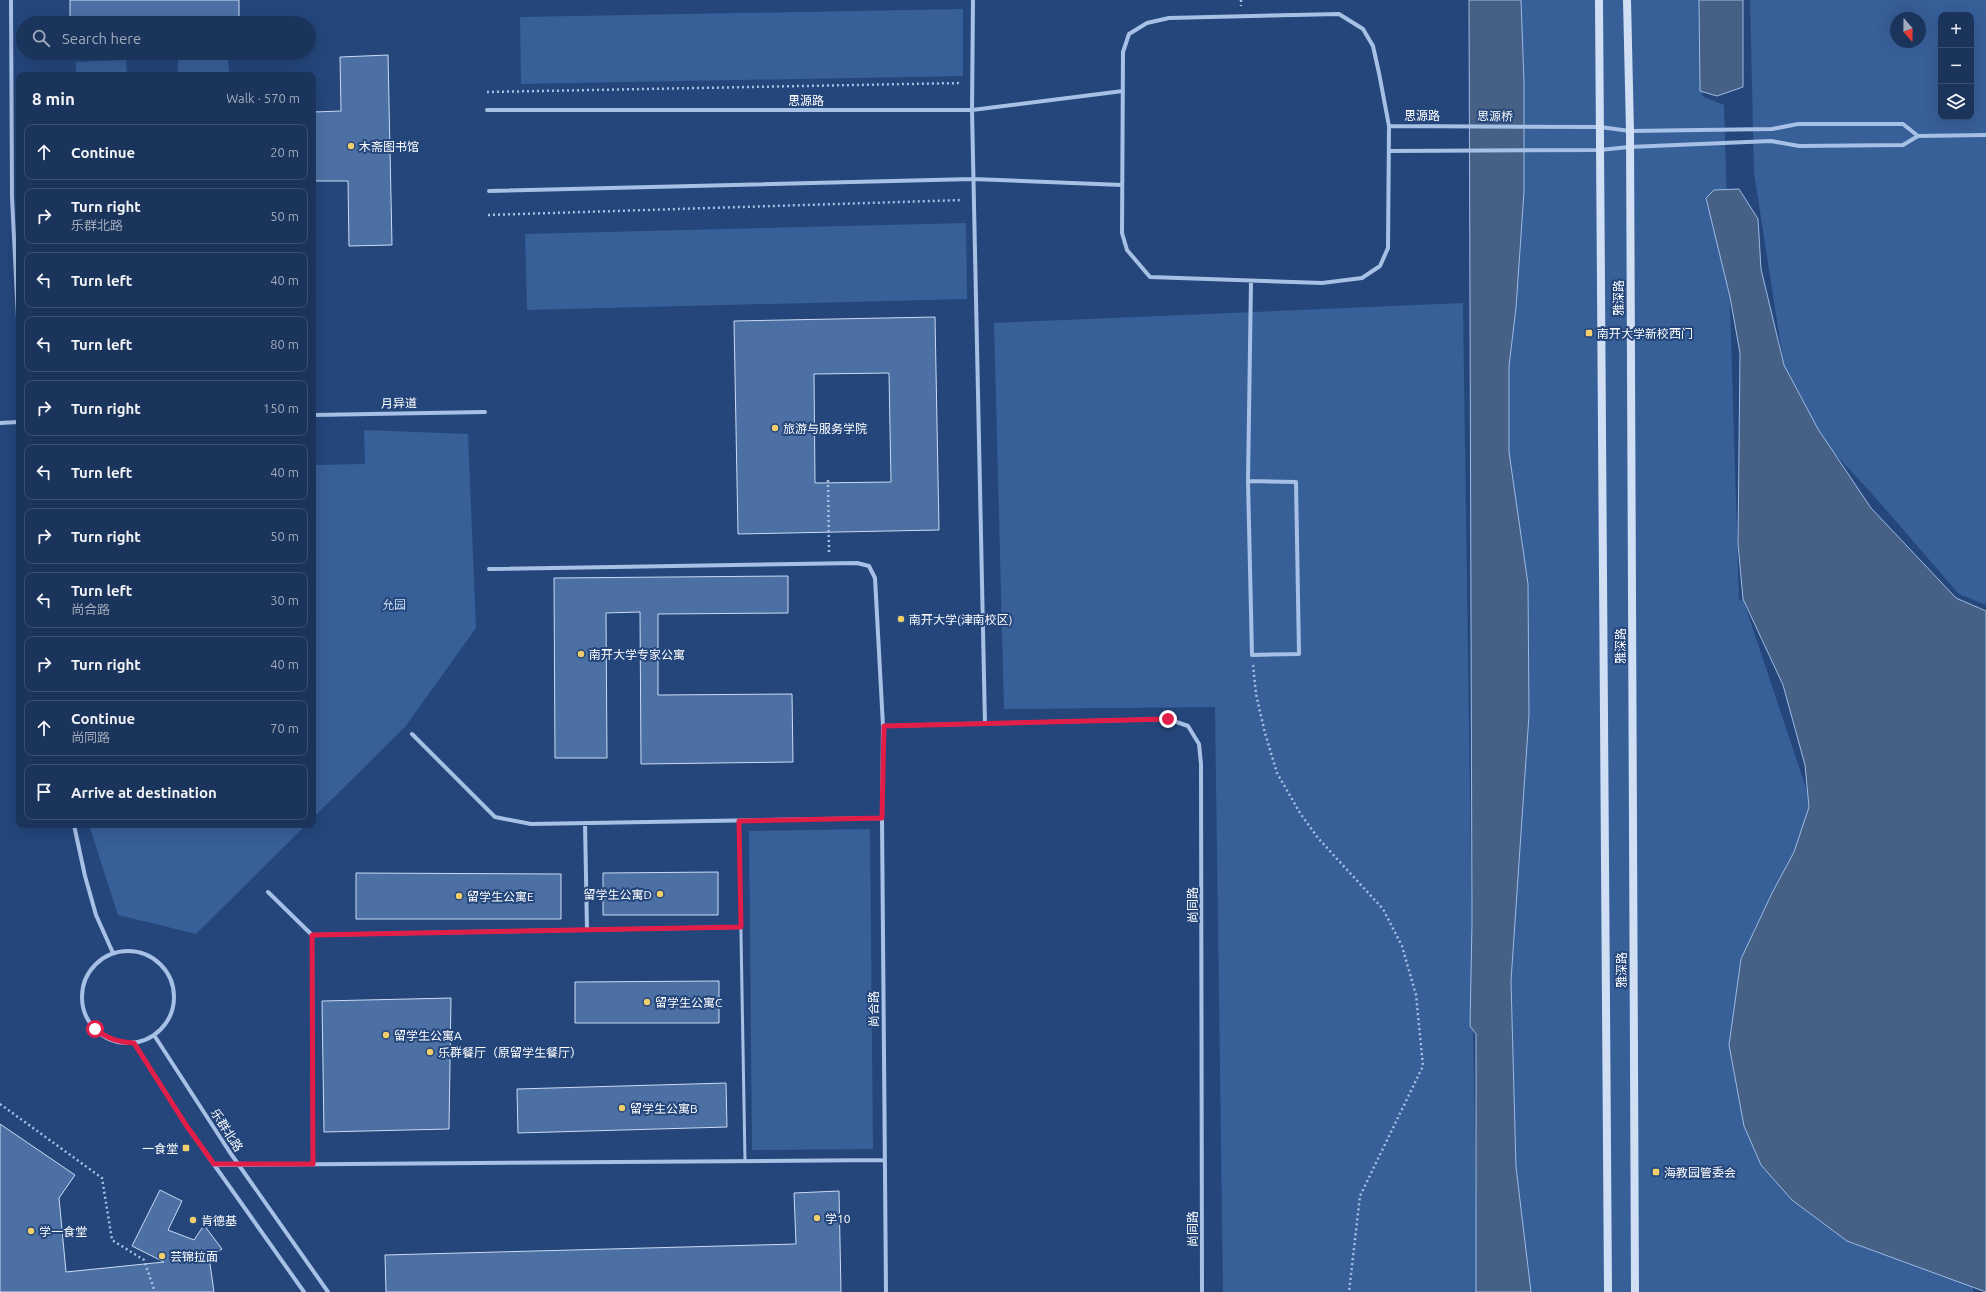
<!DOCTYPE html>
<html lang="en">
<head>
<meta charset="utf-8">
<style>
	body { margin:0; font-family:Ubuntu,"Noto Sans SC",sans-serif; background:#243c62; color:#f1f3f6 }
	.controls { position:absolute; right:12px; top:12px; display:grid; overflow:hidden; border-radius:8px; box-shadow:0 4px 16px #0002 }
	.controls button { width:36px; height:36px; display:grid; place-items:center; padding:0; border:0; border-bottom:1px solid #394f72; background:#1b345c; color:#f1f3f6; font:20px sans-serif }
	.compass { position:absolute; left:1890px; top:12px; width:36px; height:36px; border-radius:50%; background:#1b345c; box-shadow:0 4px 16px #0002; rotate:160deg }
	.stop { position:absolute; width:12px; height:12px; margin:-9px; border:3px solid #e11d48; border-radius:50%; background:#fff }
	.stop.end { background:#e11d48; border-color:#fff; box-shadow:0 1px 4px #0008 }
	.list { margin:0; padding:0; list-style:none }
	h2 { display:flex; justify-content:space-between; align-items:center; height:52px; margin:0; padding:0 16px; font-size:17px }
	h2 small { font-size:13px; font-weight:400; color:#a0aabb }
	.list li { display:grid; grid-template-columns:26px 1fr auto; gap:12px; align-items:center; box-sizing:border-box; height:56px; margin:0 8px 8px; padding:0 8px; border:1px solid #394f72; border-radius:8px }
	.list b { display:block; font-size:15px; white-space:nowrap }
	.list p { margin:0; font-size:13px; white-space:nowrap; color:#a0aabb }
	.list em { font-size:13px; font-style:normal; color:#a0aabb }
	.icon { flex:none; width:22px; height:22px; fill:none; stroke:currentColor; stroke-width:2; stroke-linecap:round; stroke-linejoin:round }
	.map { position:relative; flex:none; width:1986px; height:1292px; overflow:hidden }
	.search { position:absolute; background:#1b345c; box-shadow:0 4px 16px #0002; left:16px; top:16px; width:300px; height:44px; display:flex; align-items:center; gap:10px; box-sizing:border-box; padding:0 14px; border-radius:22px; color:#a0aabb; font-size:15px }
	.panel { position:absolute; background:#1b345c; box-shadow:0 4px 16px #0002; left:16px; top:72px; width:300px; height:756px; border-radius:8px }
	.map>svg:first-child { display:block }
	.green { fill:#375f98; fill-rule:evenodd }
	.water { fill:#476086; stroke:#9bbbe5 }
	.building { fill:#4c70a4; stroke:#cadbf4; fill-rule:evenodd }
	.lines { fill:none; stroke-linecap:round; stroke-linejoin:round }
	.path { stroke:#a7c0e5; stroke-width:2.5; stroke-dasharray:2 3; stroke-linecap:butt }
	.lane { stroke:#a7c0e5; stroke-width:3 }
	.street { stroke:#a7c0e5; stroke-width:4 }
	.secondary { stroke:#d0dff4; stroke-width:8 }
	.route { stroke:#e11d48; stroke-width:5 }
	.poi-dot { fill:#efce6b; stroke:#24467b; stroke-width:1.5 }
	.labels { text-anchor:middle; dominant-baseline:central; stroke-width:4; stroke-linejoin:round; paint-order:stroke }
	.street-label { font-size:12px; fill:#fff; stroke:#24467b }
	.poi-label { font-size:12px; fill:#fff; stroke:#24467b; text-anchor:start }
	.park-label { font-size:12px; fill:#cadbf4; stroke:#24467b }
</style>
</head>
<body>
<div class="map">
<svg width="1986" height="1292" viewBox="0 0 1986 1292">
	<rect width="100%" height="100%" fill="#24467b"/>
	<path class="green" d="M 1507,0 L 1708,0 L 1702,96 L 1724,105 L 1739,600 L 1743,599 L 1974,1292 L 1502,1292 Z
		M 1750,0 L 1986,0 L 1986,605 L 1959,594 L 1873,495 L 1790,405 L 1754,173 ZM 1941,15 L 1971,15 L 1971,117 L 1941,117 ZM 1896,18 L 1920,18 L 1920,42 L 1896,42 Z
		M 963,9 L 963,76 L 521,84 L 520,17 Z
		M 228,56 L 229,75 L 178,75 L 178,58 Z
		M 126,60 L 127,75 L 76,75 L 76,62 Z
		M 966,223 L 967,299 L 527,310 L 525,234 Z
		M 1463,303 L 1477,1292 L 1223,1292 L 1215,707 L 1004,709 L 994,323 Z
		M 364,430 L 468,434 L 476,628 L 405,727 L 313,818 L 313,465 L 365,464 Z
		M 89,825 L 306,825 L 196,934 L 118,915 Z
		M 870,829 L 873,1149 L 752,1150 L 749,831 Z"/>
	<path class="water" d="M 1469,0 L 1521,0 L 1524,82 L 1524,192 L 1516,308 L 1509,366 L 1509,452 L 1528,584 L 1529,715 L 1511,981 L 1516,1167 L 1531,1292 L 1476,1292 L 1476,1034 L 1470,1026 L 1472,923 Z
		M 1699,0 L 1743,0 L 1743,87 L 1717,96 L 1700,91 Z
		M 1739,189 L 1758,219 L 1761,269 L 1784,365 L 1818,429 L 1871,508 L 1956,598 L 1986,611 L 1986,1292 L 1847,1241 L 1792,1200 L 1761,1165 L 1744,1126 L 1729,1045 L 1741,959 L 1772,893 L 1794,852 L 1809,807 L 1805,765 L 1783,685 L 1743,599 L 1738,544 L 1740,353 L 1730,297 L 1706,198 L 1714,190 Z"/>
	<path class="building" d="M 70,0 L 239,0 L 239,23 L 70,23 Z
		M 388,55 L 392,245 L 349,246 L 348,181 L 313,181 L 313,112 L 341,111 L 340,57 Z
		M 935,317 L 939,530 L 738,534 L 734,321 ZM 889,373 L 891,482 L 815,483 L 814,374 Z
		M 788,576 L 788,613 L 658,614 L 658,695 L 792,694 L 793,762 L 641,764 L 640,612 L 606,613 L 607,758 L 555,758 L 554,578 Z
		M 718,872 L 718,915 L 603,915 L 603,873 Z
		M 356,873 L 561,874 L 561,919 L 356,919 Z
		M 719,981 L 719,1023 L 575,1023 L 575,982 Z
		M 451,998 L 449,1129 L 324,1132 L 322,1001 Z
		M 726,1083 L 727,1127 L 518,1133 L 517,1089 Z
		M 0,1124 L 75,1175 L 59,1198 L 66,1272 L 164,1262 L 132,1246 L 160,1190 L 182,1201 L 168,1230 L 194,1240 L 204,1225 L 222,1249 L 209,1257 L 214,1292 L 0,1292 Z
		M 839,1191 L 841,1292 L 386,1292 L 385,1255 L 796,1244 L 794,1193 Z"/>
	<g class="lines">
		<path class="path" d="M 1241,0 L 1241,6
			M 487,92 L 961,83
			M 488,215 L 963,200
			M 828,480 L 829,553
			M 1253,665 L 1256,694 L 1265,733 L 1277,773 L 1300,813 L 1318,838 L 1383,909 L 1402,946 L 1416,995 L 1423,1066 L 1360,1196 L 1349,1292
			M 0,1104 L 102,1178 L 112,1240 L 144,1260 L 155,1292"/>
		<path class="lane" d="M 739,821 L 745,1161"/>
		<path class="street" d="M 11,0 L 12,197 L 19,338
			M 973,0 L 972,110 L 985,724
			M 1339,14 L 1363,29 L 1373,46 L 1379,73 L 1389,126 L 1388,248 L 1380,266 L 1362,278 L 1322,283 L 1150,277 L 1127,250 L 1122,233 L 1123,52 L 1129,34 L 1147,23 L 1169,18 Z
			M 487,110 L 972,110 L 1123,91
			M 1389,126 L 1600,127 L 1630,131 L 1772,129 L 1798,124 L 1903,124 L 1918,136
			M 1389,151 L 1600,150 L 1629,147 L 1771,141 L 1799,146 L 1903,145 L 1918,136 L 1986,135
			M 489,191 L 973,179 L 1122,185
			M 313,415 L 485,412
			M 0,423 L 19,422
			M 1248,481 L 1296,482 L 1299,654 L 1252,655 L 1248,481 L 1251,281
			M 489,569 L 857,563 L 869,566 L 875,578 L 883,726 L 882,818 L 886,1292
			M 883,726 L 1168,719 L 1188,726 L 1199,744 L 1201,764 L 1202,1292
			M 412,734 L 495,817 L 531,824 L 882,818
			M 585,823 L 587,930
			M 74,825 L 85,876 L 96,915 L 113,953
			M 268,892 L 312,935 L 313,1164
			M 312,935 L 741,927
			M82 997a46 46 0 1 1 92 0a46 46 0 1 1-92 0Z
			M 154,1035 L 229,1151 L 328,1292
			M 134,1043 L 186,1125 L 304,1292
			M 214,1165 L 885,1160"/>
		<path class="secondary" d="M 1599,0 L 1608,1292
			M 1627,0 L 1630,131 L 1635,1292"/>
	</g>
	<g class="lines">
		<path class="route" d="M 95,1029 C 108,1039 118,1042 134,1043 L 186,1125 L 214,1164 L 313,1164 L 312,935 L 741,927 L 739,821 L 882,818 L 884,726 L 1168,719"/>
	</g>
	<g class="poi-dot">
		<circle cx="351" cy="146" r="4"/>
		<rect x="1585" y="329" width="8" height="8" rx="2"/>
		<circle cx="775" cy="428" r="4"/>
		<circle cx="901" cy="619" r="4"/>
		<circle cx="581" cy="654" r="4"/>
		<circle cx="660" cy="894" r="4"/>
		<circle cx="459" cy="896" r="4"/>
		<circle cx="647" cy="1002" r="4"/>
		<circle cx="386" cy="1035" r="4"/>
		<circle cx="430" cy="1052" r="4"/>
		<circle cx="622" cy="1108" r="4"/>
		<rect x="182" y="1144" width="8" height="8" rx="2"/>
		<rect x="1652" y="1168" width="8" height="8" rx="2"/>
		<circle cx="817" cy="1218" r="4"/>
		<circle cx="193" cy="1220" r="4"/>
		<circle cx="31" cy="1231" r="4"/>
		<circle cx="162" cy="1256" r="4"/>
	</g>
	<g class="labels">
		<g class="street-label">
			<text x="806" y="100">思源路</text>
			<text x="1422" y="115">思源路</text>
			<text transform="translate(1495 116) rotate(1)">思源桥</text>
			<text transform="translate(1618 298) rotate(-90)">雅深路</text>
			<text transform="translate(399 403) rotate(-1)">月异道</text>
			<text transform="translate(1620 646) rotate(-90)">雅深路</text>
			<text transform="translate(1192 905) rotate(-90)">尚同路</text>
			<text transform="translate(1621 970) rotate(-90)">雅深路</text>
			<text transform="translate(873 1009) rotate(-90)">尚合路</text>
			<text transform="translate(227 1130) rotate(57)">乐群北路</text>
			<text transform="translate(1192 1229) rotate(-90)">尚同路</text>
		</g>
		<g class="poi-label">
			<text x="359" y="146">木斋图书馆</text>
			<text x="1597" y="333">南开大学新校西门</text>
			<text x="783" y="428">旅游与服务学院</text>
			<text x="909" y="619">南开大学(津南校区)</text>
			<text x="589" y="654">南开大学专家公寓</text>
			<text x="652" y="894" text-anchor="end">留学生公寓D</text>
			<text x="467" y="896">留学生公寓E</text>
			<text x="655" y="1002">留学生公寓C</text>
			<text x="394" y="1035">留学生公寓A</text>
			<text x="438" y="1052">乐群餐厅（原留学生餐厅）</text>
			<text x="630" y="1108">留学生公寓B</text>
			<text x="178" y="1148" text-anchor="end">一食堂</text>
			<text x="1664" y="1172">海教园管委会</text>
			<text x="825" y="1218">学10</text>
			<text x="201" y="1220">肯德基</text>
			<text x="39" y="1231">学一食堂</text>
			<text x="170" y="1256">芸锦拉面</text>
		</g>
		<g class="park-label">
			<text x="394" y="604">允园</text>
		</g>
	</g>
</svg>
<div class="controls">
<button>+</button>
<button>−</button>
<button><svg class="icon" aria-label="layers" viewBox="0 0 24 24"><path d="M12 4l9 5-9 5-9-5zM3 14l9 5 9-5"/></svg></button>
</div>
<svg class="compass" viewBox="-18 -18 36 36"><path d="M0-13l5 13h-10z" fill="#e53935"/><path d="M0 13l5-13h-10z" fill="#a0aabb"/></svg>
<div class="stop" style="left:95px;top:1029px"></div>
<div class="stop end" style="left:1168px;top:719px"></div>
<div class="search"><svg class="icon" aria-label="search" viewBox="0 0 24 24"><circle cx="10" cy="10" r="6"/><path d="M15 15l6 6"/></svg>Search here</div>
<section class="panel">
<h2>8 min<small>Walk · 570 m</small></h2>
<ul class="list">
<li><svg class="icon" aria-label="ahead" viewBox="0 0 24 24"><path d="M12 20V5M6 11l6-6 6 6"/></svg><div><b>Continue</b></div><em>20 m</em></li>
<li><svg class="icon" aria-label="right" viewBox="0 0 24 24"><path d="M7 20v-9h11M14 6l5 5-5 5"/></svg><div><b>Turn right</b><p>乐群北路</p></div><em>50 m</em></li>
<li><svg class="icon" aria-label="left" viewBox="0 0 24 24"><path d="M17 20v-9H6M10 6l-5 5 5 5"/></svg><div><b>Turn left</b></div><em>40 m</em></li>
<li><svg class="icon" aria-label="left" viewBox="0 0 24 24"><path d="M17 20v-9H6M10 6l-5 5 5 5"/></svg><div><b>Turn left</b></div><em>80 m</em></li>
<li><svg class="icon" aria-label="right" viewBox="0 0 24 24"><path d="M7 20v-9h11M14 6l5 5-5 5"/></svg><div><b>Turn right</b></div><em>150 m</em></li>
<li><svg class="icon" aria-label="left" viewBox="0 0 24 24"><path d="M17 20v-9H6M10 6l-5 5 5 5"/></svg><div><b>Turn left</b></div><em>40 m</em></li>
<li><svg class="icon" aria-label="right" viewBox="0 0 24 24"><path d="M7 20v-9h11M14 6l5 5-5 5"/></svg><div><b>Turn right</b></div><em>50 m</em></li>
<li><svg class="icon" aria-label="left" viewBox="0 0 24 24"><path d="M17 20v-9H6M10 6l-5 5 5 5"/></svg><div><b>Turn left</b><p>尚合路</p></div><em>30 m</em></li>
<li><svg class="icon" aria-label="right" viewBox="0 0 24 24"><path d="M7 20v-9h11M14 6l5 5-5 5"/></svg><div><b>Turn right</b></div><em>40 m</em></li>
<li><svg class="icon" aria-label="ahead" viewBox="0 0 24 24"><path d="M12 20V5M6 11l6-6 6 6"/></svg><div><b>Continue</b><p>尚同路</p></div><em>70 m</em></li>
<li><svg class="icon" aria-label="arrive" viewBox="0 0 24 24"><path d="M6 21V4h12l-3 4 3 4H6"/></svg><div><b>Arrive at destination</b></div></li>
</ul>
</section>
</div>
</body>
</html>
